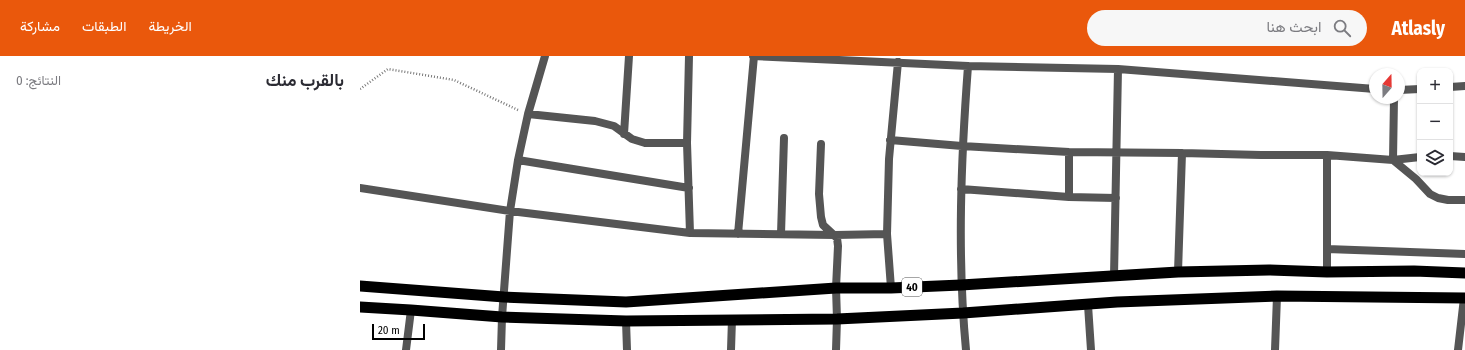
<!DOCTYPE html>
<html lang="ar">
<head>
<meta charset="utf-8">
<style>
	body { margin:0; font-family:"Fira Sans Condensed",Vazirmatn,sans-serif; background:#f7f7f7; color:#2b2b33; direction:rtl }
	.controls { position:absolute; right:12px; top:12px; display:grid; overflow:hidden; border-radius:8px; box-shadow:0 1px 3px #0004 }
	.controls button { width:36px; height:36px; display:grid; place-items:center; padding:0; border:0; border-bottom:1px solid #e1e1e2; background:#fff; color:#2b2b33; font:20px sans-serif }
	.compass { position:absolute; left:1009px; top:12px; width:36px; height:36px; border-radius:50%; background:#fff; box-shadow:0 1px 3px #0004; rotate:20deg }
	.scale { position:absolute; left:12px; bottom:10px; width:53px; box-sizing:border-box; padding-left:4px; border:2px solid #000; border-top:0; font-size:11px; line-height:14px; white-space:nowrap; color:#000; -webkit-text-stroke:3px #fff; paint-order:stroke }
	.list { margin:0; padding:0; list-style:none }
	h2 { display:flex; justify-content:space-between; align-items:center; height:52px; margin:0; padding:0 16px; font-size:17px }
	h2 small { font-size:13px; font-weight:400; color:#7c7c81 }
	.icon { flex:none; width:22px; height:22px; fill:none; stroke:currentColor; stroke-width:2; stroke-linecap:round; stroke-linejoin:round }
	.map { position:relative; flex:none; width:1105px; height:294px; overflow:hidden; direction:ltr }
	header { display:flex; align-items:center; gap:24px; box-sizing:border-box; height:56px; padding:0 20px; background:#ea580c; color:#fff }
	header strong { font-size:19px }
	nav { display:flex; gap:22px; margin-inline-start:auto; font-size:14px }
	.search { width:280px; height:36px; background:#f7f7f7; display:flex; align-items:center; gap:10px; box-sizing:border-box; padding:0 14px; border-radius:22px; color:#7c7c81; font-size:15px }
	main { display:flex }
	aside { flex:1; background:#fff }
	.map>svg:first-child { display:block }
	.lines { fill:none; stroke-linecap:round; stroke-linejoin:round }
	.path { stroke:#777; stroke-width:2.5; stroke-dasharray:1 2; stroke-linecap:butt }
	.minor { stroke:#555; stroke-width:8 }
	.trunk { stroke:#000; stroke-width:11 }
	.labels { text-anchor:middle; dominant-baseline:central; stroke-width:3; stroke-linejoin:round; paint-order:stroke }
	.shield { fill:#fff; stroke:#4c4c4c; stroke-width:1 }
	.shield-label { font-size:11px; font-weight:bold; fill:#000 }
</style>
</head>
<body>
<header>
<strong>Atlasly</strong>
<div class="search"><svg class="icon" aria-label="search" viewBox="0 0 24 24"><circle cx="10" cy="10" r="6"/><path d="M15 15l6 6"/></svg>ابحث هنا</div>
<nav><a>الخريطة</a><a>الطبقات</a><a>مشاركة</a></nav>
</header>
<main>
<div class="map">
<svg width="1105" height="294" viewBox="0 0 1105 294">
	<rect width="100%" height="100%" fill="#fff"/>
	<g class="lines">
		<path class="path" d="M 0,33 L 28,13 L 94,24 L 158,54"/>
		<path class="minor" d="M 329,0 L 327,87 L 330,177
			M 393,0 L 608,10 L 758,13 L 1015,33
			M 1090,31 L 1105,30
			M 1039,34 L 1060,33
			M 168,58 L 235,65 L 254,70 L 272,83 L 285,87 L 327,87
			M 264,78 L 269,0
			M 530,84 L 602,90 L 709,96 L 822,97 L 901,99 L 967,99
			M 461,88 L 459,138 L 461,161 L 463,169 L 477,182 L 478,190 L 476,232 L 477,263 L 476,294
			M 709,96 L 709,141
			M 1090,100 L 1105,101
			M 158,104 L 329,132
			M 1033,104 L 1056,123 L 1070,138 L 1078,142 L 1088,144 L 1105,144
			M 1033,104 L 1034,42
			M 0,132 L 150,155 L 330,177 L 475,179 L 527,178
			M 601,133 L 709,141 L 756,142
			M 378,178 L 394,0
			M 421,178 L 424,82
			M 967,193 L 1105,198
			M 818,216 L 822,97
			M 967,216 L 967,99 L 1033,104 L 1060,101
			M 754,220 L 758,13
			M 531,232 L 527,178 L 529,103 L 538,6
			M 728,249 L 731,294
			M 266,265 L 267,294
			M 46,294 L 51,254
			M 141,294 L 142,261 L 150,155 L 158,104 L 168,58 L 185,0
			M 371,294 L 372,263
			M 606,294 C 597,199 601,104 608,10
			M 915,294 L 917,240
			M 1098,294 L 1104,242"/>
		<path class="trunk" d="M 0,230 L 144,241 L 266,246 L 476,232 L 531,232 L 601,229 L 818,216 L 909,214 L 967,216 L 1054,215 L 1105,217
			M 0,251 L 51,254 L 142,261 L 266,265 L 477,263 L 603,257 L 757,246 L 917,240 L 1105,242"/>
	</g>
	<g class="labels">
		<rect class="shield" x="542" y="222" width="20" height="18" rx="3"/>
		<g class="shield-label">
			<text x="552" y="231">40</text>
		</g>
	</g>
</svg>
<div class="controls">
<button>+</button>
<button>−</button>
<button><svg class="icon" aria-label="layers" viewBox="0 0 24 24"><path d="M12 4l9 5-9 5-9-5zM3 14l9 5 9-5"/></svg></button>
</div>
<svg class="compass" viewBox="-18 -18 36 36"><path d="M0-13l5 13h-10z" fill="#e53935"/><path d="M0 13l5-13h-10z" fill="#7c7c81"/></svg>
<div class="scale">20 m</div>
</div>
<aside>
<h2>بالقرب منك<small>النتائج: 0</small></h2>
<ul class="list">
</ul>
</aside>
</main>
</body>
</html>
